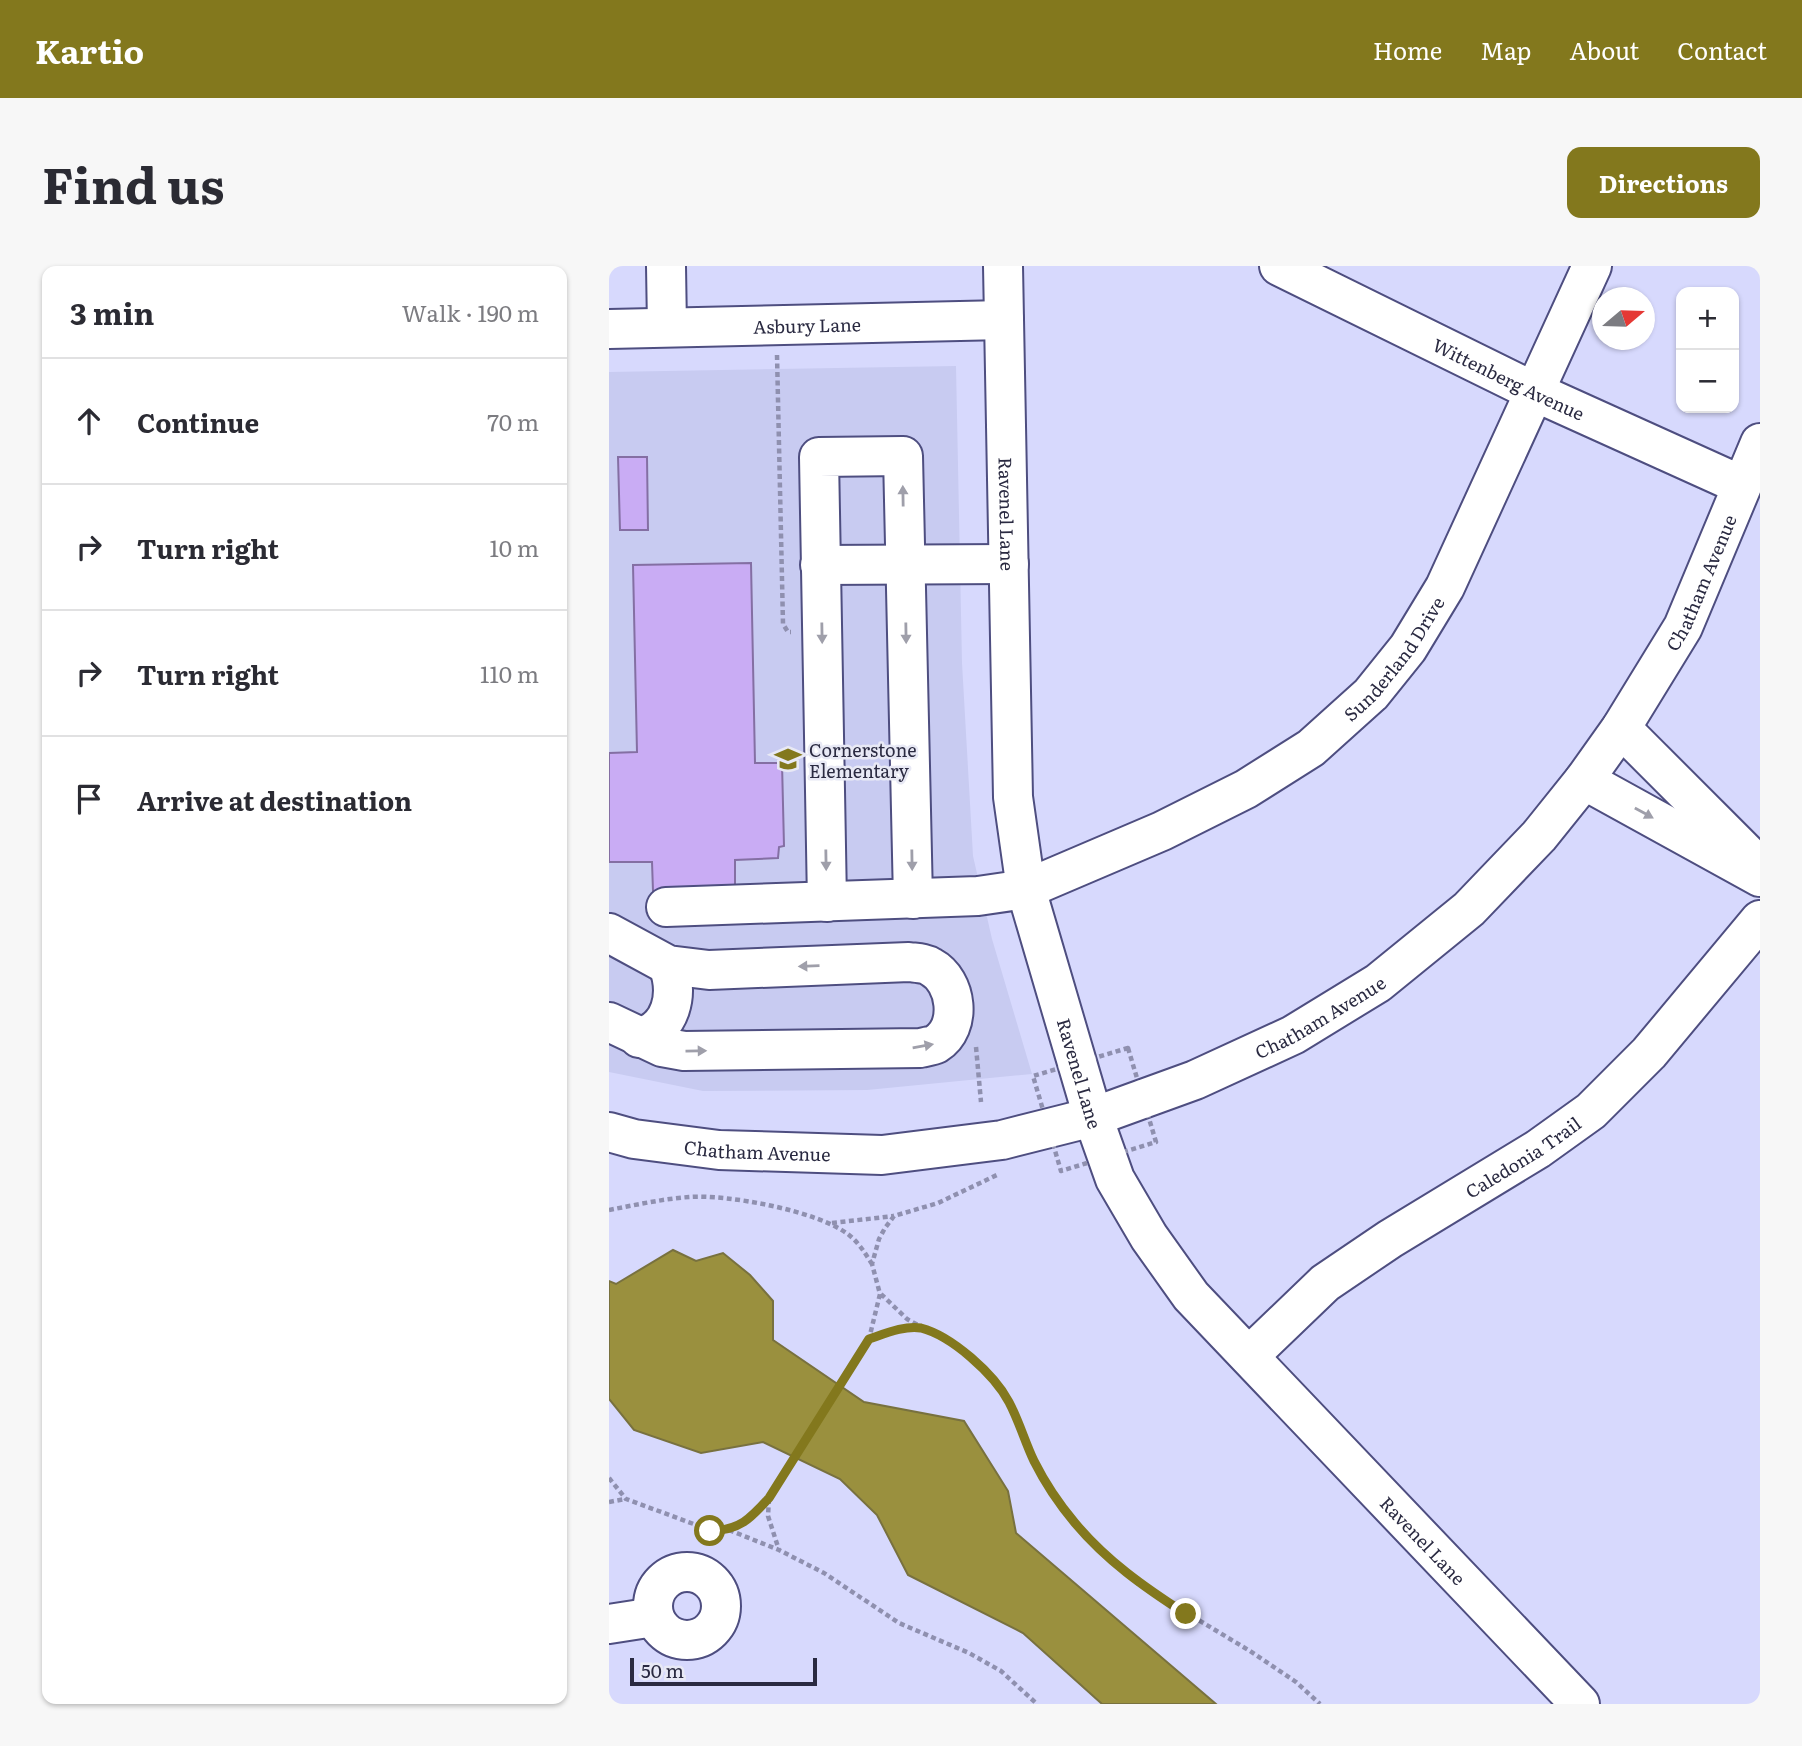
<!DOCTYPE html>
<html lang="en">
<head>
<meta charset="utf-8">
<style>
	body { margin:0; font-family:Literata,serif; background:#f7f7f7; color:#2b2b33 }
	.controls { position:absolute; right:21px; top:21px; display:grid; overflow:hidden; border-radius:14px; box-shadow:0 2px 5px #0004 }
	.controls button { width:63px; height:63px; display:grid; place-items:center; padding:0; border:0; border-bottom:2px solid #e1e1e2; background:#fff; color:#2b2b33; font:35px sans-serif }
	.compass { position:absolute; left:983px; top:21px; width:63px; height:63px; border-radius:50%; background:#fff; box-shadow:0 2px 5px #0004; rotate:71deg }
	.scale { position:absolute; left:21px; bottom:18px; width:187px; box-sizing:border-box; padding-left:7px; border:4px solid #2a2a41; border-top:0; font-size:19px; line-height:24px; white-space:nowrap; color:#2a2a41; -webkit-text-stroke:5px #e8e9f5; paint-order:stroke }
	.stop { position:absolute; width:21px; height:21px; margin:-16px; border:5px solid #83781d; border-radius:50%; background:#fff }
	.stop.end { background:#83781d; border-color:#fff; box-shadow:0 2px 7px #0008 }
	.list { margin:0; padding:0; list-style:none }
	h2 { display:flex; justify-content:space-between; align-items:center; height:91px; margin:0; padding:0 28px; font-size:30px }
	h2 small { font-size:23px; font-weight:400; color:#7c7c81 }
	.list li { display:grid; grid-template-columns:46px 1fr auto; gap:21px; align-items:center; box-sizing:border-box; height:126px; padding:0 28px; border-top:2px solid #e1e1e2 }
	.list b { display:block; font-size:26px; white-space:nowrap }
	.list em { font-size:23px; font-style:normal; color:#7c7c81 }
	.icon { flex:none; width:38px; height:38px; fill:none; stroke:currentColor; stroke-width:2; stroke-linecap:round; stroke-linejoin:round }
	.map { position:relative; flex:none; width:1151px; height:1438px; overflow:hidden; border-radius:14px }
	header { display:flex; align-items:center; gap:42px; box-sizing:border-box; height:98px; padding:0 35px; background:#83781d; color:#fff }
	header strong { font-size:33px }
	nav { display:flex; gap:38px; margin-inline-start:auto; font-size:24px }
	.intro { display:flex; align-items:center; justify-content:space-between; box-sizing:border-box; height:168px; padding:0 42px }
	h1 { margin:0; font-size:49px }
	.button { padding:18px 32px; border-radius:14px; background:#83781d; color:#fff; font-size:24px; font-weight:700 }
	main { display:flex; gap:42px; padding:0 42px }
	aside { flex:1; background:#fff; border-radius:14px; box-shadow:0 2px 5px #0004 }
	.map>svg:first-child { display:block }
	.built { fill:#c8cbf1 }
	.water { fill:#9a903e; stroke:#78713f; stroke-width:2 }
	.building { fill:#c9acf4; stroke:#846fa3; stroke-width:2 }
	.lines { fill:none; stroke-linecap:round; stroke-linejoin:round }
	.minor-casing { stroke:#4e4e80; stroke-width:42 }
	.path { stroke:#8f90af; stroke-width:4.5; stroke-dasharray:5 3.5; stroke-linecap:butt }
	.minor { stroke:#fff; stroke-width:38 }
	.oneway { fill:#9f9faa }
	.route { stroke:#83781d; stroke-width:9 }
	.labels { text-anchor:middle; dominant-baseline:central; stroke-width:5; stroke-linejoin:round; paint-order:stroke }
	.street-label { font-size:18px; fill:#2a2a41; stroke:#e8e9f5 }
	.poi-label { font-size:18px; fill:#2a2a41; stroke:#e8e9f5; text-anchor:start }
</style>
</head>
<body>
<header>
<strong>Kartio</strong>
<nav><a>Home</a><a>Map</a><a>About</a><a>Contact</a></nav>
</header>
<div class="intro"><h1>Find us</h1><a class="button">Directions</a></div>
<main>
<aside>
<h2>3 min<small>Walk · 190 m</small></h2>
<ul class="list">
<li><svg class="icon" aria-label="ahead" viewBox="0 0 24 24"><path d="M12 20V5M6 11l6-6 6 6"/></svg><div><b>Continue</b></div><em>70 m</em></li>
<li><svg class="icon" aria-label="right" viewBox="0 0 24 24"><path d="M7 20v-9h11M14 6l5 5-5 5"/></svg><div><b>Turn right</b></div><em>10 m</em></li>
<li><svg class="icon" aria-label="right" viewBox="0 0 24 24"><path d="M7 20v-9h11M14 6l5 5-5 5"/></svg><div><b>Turn right</b></div><em>110 m</em></li>
<li><svg class="icon" aria-label="arrive" viewBox="0 0 24 24"><path d="M6 21V4h12l-3 4 3 4H6"/></svg><div><b>Arrive at destination</b></div></li>
</ul>
</aside>
<div class="map">
<svg width="1151" height="1438" viewBox="0 0 1151 1438">
	<rect width="100%" height="100%" fill="#d7d9fd"/>
	<path class="built" d="M 347,100 L 353,397 L 364,590 L 383,673 L 423,808 L 258,824 L 94,825 L 0,806 L 0,106 Z"/>
	<path class="water" d="M 64,984 L 87,995 L 114,987 L 141,1009 L 164,1035 L 164,1074 L 255,1136 L 355,1155 L 399,1225 L 407,1267 L 607,1438 L 493,1438 L 414,1367 L 299,1309 L 268,1249 L 231,1213 L 154,1176 L 92,1187 L 25,1164 L 0,1133 L 0,1015 L 7,1018 Z"/>
	<path class="building" d="M 9,191 L 38,191 L 39,264 L 11,264 Z
		M 142,297 L 146,497 L 173,497 L 175,580 L 170,581 L 169,592 L 126,594 L 126,624 L 44,625 L 43,596 L 0,596 L 0,487 L 28,486 L 24,299 Z"/>
	<g class="lines">
		<g class="minor-casing">
			<g id="minor">
				<path d="M 57,0 L 58,61"/>
				<path id="s1" d="M 394,0 L 404,531 L 417,623 L 484,851 L 506,913 L 540,971 L 582,1030 L 971,1438"/>
				<path id="s2" d="M 670,0 L 924,125 L 1132,219"/>
				<path id="s3" d="M 0,63 L 395,54"/>
				<path d="M 211,299 L 400,298"/>
				<path d="M 1012,462 L 1142,592"/>
				<path d="M 975,514 L 1151,611"/>
				<path d="M 218,636 L 210,191 L 294,190 L 304,633"/>
				<path id="s4" d="M 57,641 L 369,630 L 417,623 L 553,565 L 637,523 L 702,482 L 762,428 L 799,382 L 836,321 L 983,0"/>
				<path d="M 0,667 L 59,699 L 100,704 L 300,696 C 308,697 316,697 322,701 C 348,715 354,761 327,778 C 323,780 315,781 311,782 L 75,785 L 53,781 L 0,756"/>
				<path d="M 30,772 C 63,763 70,728 59,699"/>
				<path id="s5" d="M 0,866 L 25,873 L 110,884 L 273,889 L 393,874 L 484,851 L 586,814 L 684,769 L 769,717 L 860,643 L 930,570 L 975,514 L 1012,462 L 1074,361 L 1151,177"/>
				<path id="s6" d="M 640,1090 L 716,1017 L 781,973 L 929,883 L 982,845 L 1040,787 L 1151,654"/>
				<circle cx="78" cy="1340" r="34"/>
				<path d="M 0,1358 L 45,1351"/>
			</g>
		</g>
		<path class="path" d="M 168,89 L 174,358 L 179,366 L 182,366
			M 367,781 L 372,836
			M 519,782 L 547,876 L 452,905 L 424,810 Z
			M 0,944 C 26,939 53,933 80,931 C 118,928 210,945 240,969 C 250,977 256,987 263,998
			M 223,957 L 285,950
			M 272,1028 L 298,1053 L 356,1085 L 381,1110 L 399,1134 L 425,1195 L 443,1227 L 466,1257 L 493,1286 L 528,1317 L 641,1385 L 687,1416 L 711,1438
			M 261,1072 L 295,1063 L 310,1062
			M 0,1212 L 17,1233 L 101,1264 L 120,1264 L 133,1258 L 144,1250 L 160,1232 L 260,1073 L 271,1028 L 263,998 L 270,973 L 276,962 L 285,950 L 329,937 L 390,908
			M 160,1233 L 159,1250 L 170,1284
			M 0,1236 L 16,1233
			M 120,1264 L 170,1284 L 215,1307 L 290,1357 L 360,1387 L 392,1405 L 428,1438"/>
		<use href="#minor" class="minor"/>
	</g>
	<defs><path id="oneway-solid" d="M-6-.8H1V-3.2L6.5 0L1 3.2V.8H-6Z" transform="scale(1.75)"/></defs>
	<g class="oneway">
		<use href="#oneway-solid" transform="translate(294 230) rotate(-91)"/>
		<use href="#oneway-solid" transform="translate(213 367) rotate(89)"/>
		<use href="#oneway-solid" transform="translate(297 367) rotate(89)"/>
		<use href="#oneway-solid" transform="translate(1035 547) rotate(29)"/>
		<use href="#oneway-solid" transform="translate(217 594) rotate(89)"/>
		<use href="#oneway-solid" transform="translate(303 594) rotate(89)"/>
		<use href="#oneway-solid" transform="translate(200 700) rotate(178)"/>
		<use href="#oneway-solid" transform="translate(314 780) rotate(-10)"/>
		<use href="#oneway-solid" transform="translate(87 785) rotate(-1)"/>
	</g>
	<g class="lines">
		<path class="route" d="M 101,1265 C 131,1264 141,1253 160,1232 L 260,1073 C 275,1068 296,1059 312,1062 C 343,1070 385,1108 400,1136 C 410,1155 416,1176 425,1195 C 436,1217 450,1238 466,1257 C 498,1295 535,1321 577,1348"/>
	</g>
	<defs>
		<g id="school-bare" transform="scale(2.1)"><path d="M0-5L7-2L0 1L-7-2ZM-4 1L0 2.5L4 1V4Q0 6-4 4Z" fill="#83781d" stroke="#e8e9f5" stroke-width="2.5" paint-order="stroke"/></g>
	</defs>
	<g fill-rule="evenodd">
		<use href="#school-bare" x="179" y="493"/>
	</g>
	<g class="labels">
		<g class="street-label">
			<text stroke="none"><textPath href="#s3" startOffset="198">Asbury Lane</textPath></text>
			<text stroke="none"><textPath href="#s2" startOffset="256">Wittenberg Avenue</textPath></text>
			<text stroke="none"><textPath href="#s1" startOffset="248">Ravenel Lane</textPath></text>
			<text stroke="none"><textPath href="#s5" startOffset="1326">Chatham Avenue</textPath></text>
			<text stroke="none"><textPath href="#s4" startOffset="802">Sunderland Drive</textPath></text>
			<text stroke="none"><textPath href="#s5" startOffset="738">Chatham Avenue</textPath></text>
			<text stroke="none"><textPath href="#s1" startOffset="816">Ravenel Lane</textPath></text>
			<text stroke="none"><textPath href="#s5" startOffset="150">Chatham Avenue</textPath></text>
			<text stroke="none"><textPath href="#s6" startOffset="340">Caledonia Trail</textPath></text>
			<text stroke="none"><textPath href="#s1" startOffset="1404">Ravenel Lane</textPath></text>
		</g>
		<g class="poi-label">
			<text x="200" y="483">Cornerstone<tspan x="200" dy="21">Elementary</tspan></text>
		</g>
	</g>
</svg>
<div class="controls">
<button>+</button>
<button>−</button>
</div>
<svg class="compass" viewBox="-18 -18 36 36"><path d="M0-13l5 13h-10z" fill="#e53935"/><path d="M0 13l5-13h-10z" fill="#7c7c81"/></svg>
<div class="scale">50 m</div>
<div class="stop" style="left:101px;top:1265px"></div>
<div class="stop end" style="left:577px;top:1348px"></div>
</div>
</main>
</body>
</html>
